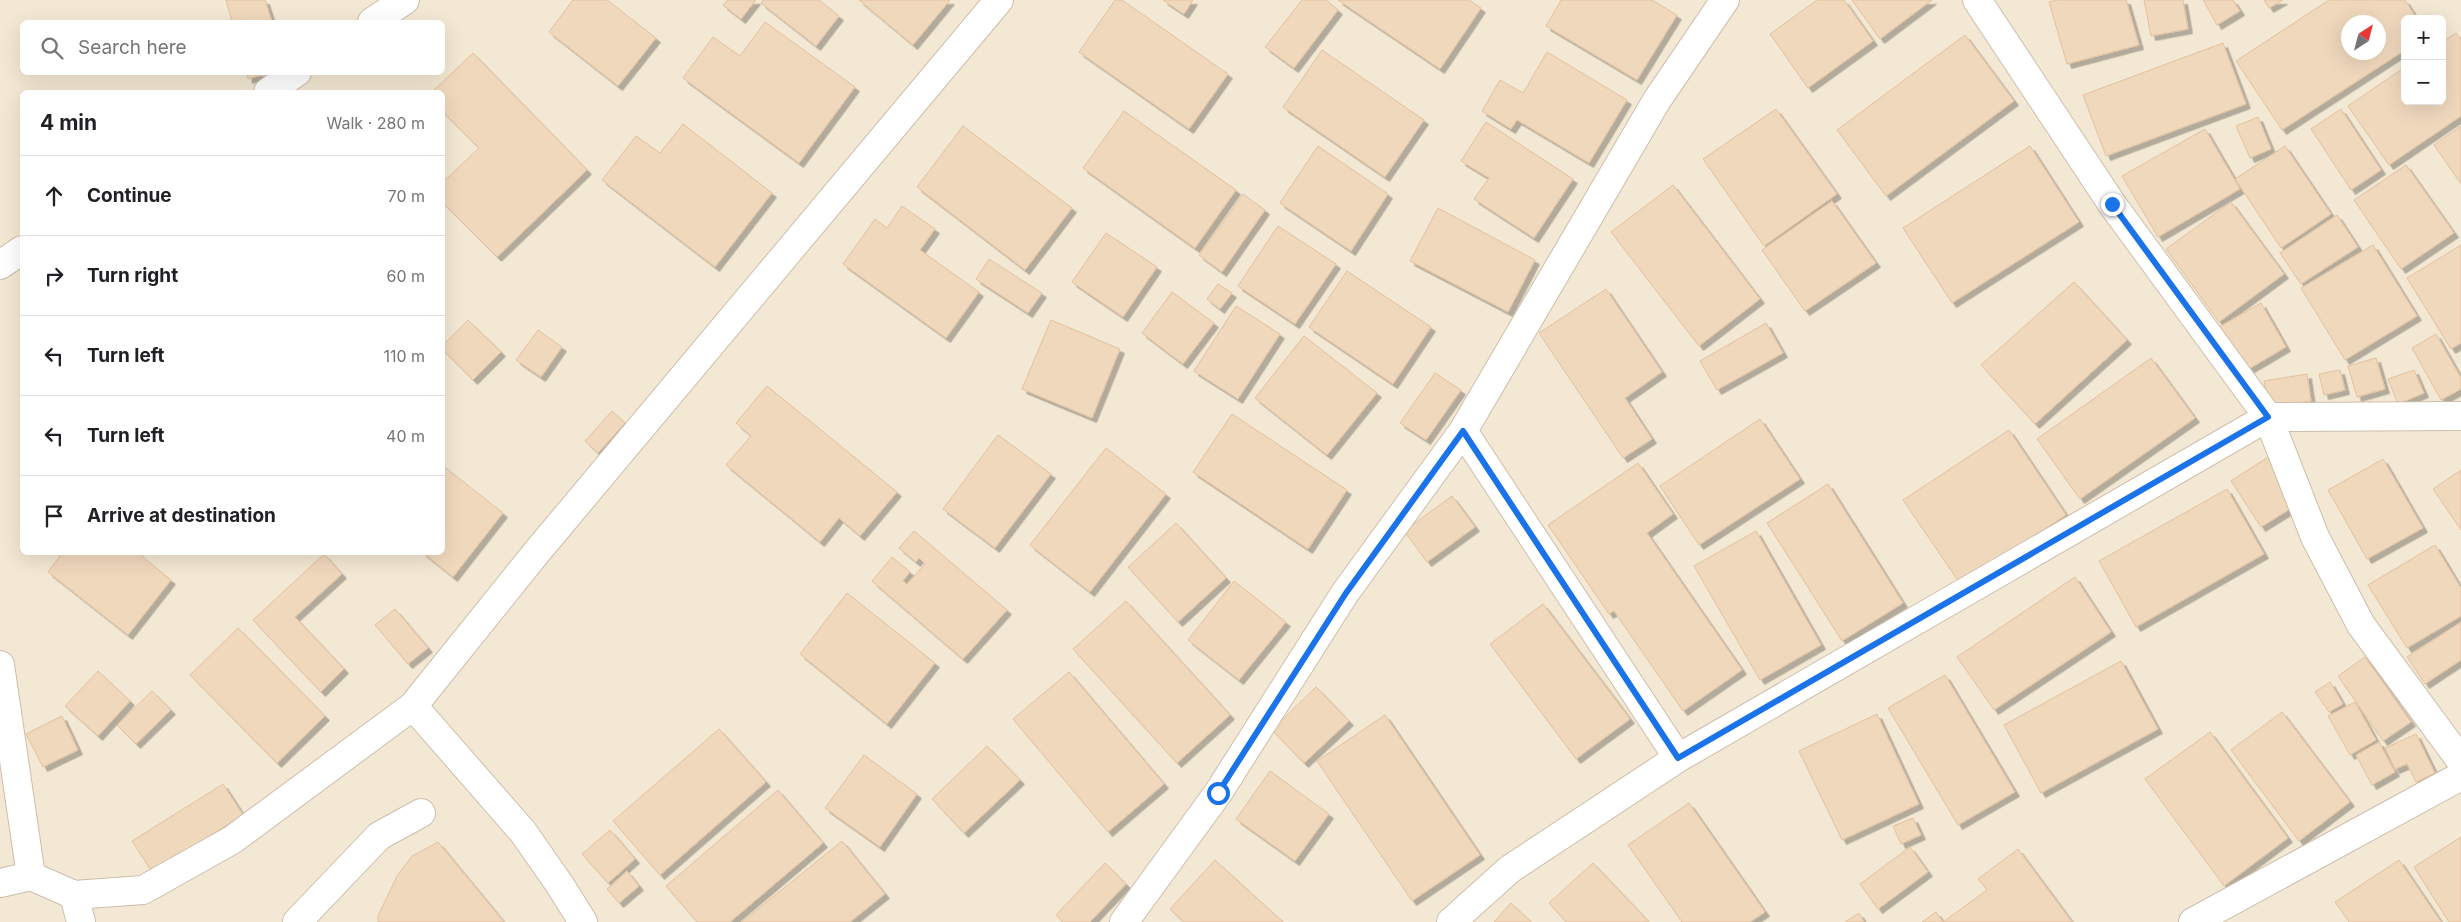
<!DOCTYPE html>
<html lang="en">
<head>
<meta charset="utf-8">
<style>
	body { margin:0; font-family:Inter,sans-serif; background:#f2f2f2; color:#202124 }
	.controls { position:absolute; right:15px; top:15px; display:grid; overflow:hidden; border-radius:8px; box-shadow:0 5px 20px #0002 }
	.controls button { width:45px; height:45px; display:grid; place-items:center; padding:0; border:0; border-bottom:1px solid #e0e0e0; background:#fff; color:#202124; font:25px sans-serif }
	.compass { position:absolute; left:2341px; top:15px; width:45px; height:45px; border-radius:50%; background:#fff; box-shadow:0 5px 20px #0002; rotate:36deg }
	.stop { position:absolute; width:15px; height:15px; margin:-11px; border:4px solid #1a73e8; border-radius:50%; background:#fff }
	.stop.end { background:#1a73e8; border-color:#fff; box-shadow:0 1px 5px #0008 }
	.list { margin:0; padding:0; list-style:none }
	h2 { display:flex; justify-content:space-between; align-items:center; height:65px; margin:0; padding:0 20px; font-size:21px }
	h2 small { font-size:16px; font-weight:400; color:#757577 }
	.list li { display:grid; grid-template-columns:32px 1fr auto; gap:15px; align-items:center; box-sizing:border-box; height:80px; padding:0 20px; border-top:1px solid #e0e0e0 }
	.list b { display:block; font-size:19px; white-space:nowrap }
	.list em { font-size:16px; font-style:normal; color:#757577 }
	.icon { flex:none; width:28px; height:28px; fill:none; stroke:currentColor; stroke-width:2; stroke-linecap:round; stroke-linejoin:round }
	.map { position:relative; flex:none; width:2461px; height:922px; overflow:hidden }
	.search { position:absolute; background:#fff; box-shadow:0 5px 20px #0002; left:20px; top:20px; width:425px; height:55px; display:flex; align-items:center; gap:12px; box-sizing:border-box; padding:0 18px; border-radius:8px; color:#757577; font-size:19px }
	.panel { position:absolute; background:#fff; box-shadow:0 5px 20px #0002; left:20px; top:90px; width:425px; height:465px; border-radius:8px }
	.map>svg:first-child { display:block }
	.residential { fill:#f3e8d3; fill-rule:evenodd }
	.building { fill:#f0d8bd; stroke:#e2c19d; fill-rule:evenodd; filter:url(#shadow) }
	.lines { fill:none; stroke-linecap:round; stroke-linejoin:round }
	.minor-casing { stroke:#cdbeab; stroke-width:30 }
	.minor { stroke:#fff; stroke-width:28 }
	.route { stroke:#1a73e8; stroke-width:6 }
</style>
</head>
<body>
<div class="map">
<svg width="2461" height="922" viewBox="0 0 2461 922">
	<defs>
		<filter id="shadow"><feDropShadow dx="4.5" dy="4.5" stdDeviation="0" flood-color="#0004"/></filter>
	</defs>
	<rect width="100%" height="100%" fill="#fcf6e4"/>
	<path class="residential" d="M 0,0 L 2461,0 L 2461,922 L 0,922 ZM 2405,19 L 2442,19 L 2442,101 L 2405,101 ZM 22,22 L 442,22 L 442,72 L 22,72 ZM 2348,22 L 2378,22 L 2378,52 L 2348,52 ZM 22,92 L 442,92 L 442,552 L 22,552 Z"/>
	<path class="building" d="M 226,0 L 265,0 L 272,22 L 232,22 Z
		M 573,0 L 607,0 L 656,38 L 618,86 L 549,32 Z
		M 728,0 L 756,0 L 741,19 L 723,5 Z
		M 763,0 L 819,0 L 839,16 L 816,46 L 761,3 Z
		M 859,0 L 950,0 L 913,45 Z
		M 1115,0 L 1122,0 L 1228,74 L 1189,129 L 1079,52 Z
		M 1163,0 L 1193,0 L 1184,14 Z
		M 1302,0 L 1326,0 L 1338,10 L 1294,68 L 1265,47 Z
		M 1338,0 L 1469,0 L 1481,8 L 1440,69 Z
		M 1561,0 L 1652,0 L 1677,15 L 1637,80 L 1546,26 Z
		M 1817,0 L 1844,0 L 1873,41 L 1808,88 L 1770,34 Z
		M 1852,0 L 1932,0 L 1880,39 Z
		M 2057,0 L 2126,0 L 2139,45 L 2067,64 L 2049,2 Z
		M 2144,0 L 2183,0 L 2188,29 L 2151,36 Z
		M 2203,0 L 2233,0 L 2240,11 L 2217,25 Z
		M 2264,0 L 2283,0 L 2269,8 Z
		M 2329,0 L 2405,0 L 2417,19 L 2405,19 L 2405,50 L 2282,130 L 2236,61 ZM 2348,22 L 2378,22 L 2378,52 L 2348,52 Z
		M 765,22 L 855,87 L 799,163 L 683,78 L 713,37 L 740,56 Z
		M 2456,33 L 2461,40 L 2461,116 L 2389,165 L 2348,106 L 2405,67 L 2405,101 L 2442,101 L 2442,42 Z
		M 1965,35 L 2014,101 L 1886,196 L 1837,130 Z
		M 2223,43 L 2246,104 L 2106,156 L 2083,95 Z
		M 1322,50 L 1424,120 L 1385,177 L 1283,107 Z
		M 1547,52 L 1627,100 L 1589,163 L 1517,120 L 1511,129 L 1482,111 L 1500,80 L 1523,93 Z
		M 473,53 L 587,170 L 497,257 L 442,202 L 442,183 L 479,148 L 442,111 L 442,92 L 432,92 Z
		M 247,72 L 270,72 L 248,79 Z
		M 1776,109 L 1837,194 L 1764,246 L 1703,159 Z
		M 2341,109 L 2381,170 L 2351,190 L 2311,129 Z
		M 1124,111 L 1236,190 L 1195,248 L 1083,168 Z
		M 2258,117 L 2271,149 L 2250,158 L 2236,126 Z
		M 1486,122 L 1573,179 L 1534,238 L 1474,199 L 1489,178 L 1461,161 Z
		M 683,124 L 772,193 L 715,267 L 602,180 L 636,136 L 660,153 Z
		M 963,126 L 1072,208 L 1025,270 L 917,187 Z
		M 2461,126 L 2461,184 L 2434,145 Z
		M 2205,129 L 2240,189 L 2158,237 L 2122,176 Z
		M 1318,146 L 1388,194 L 1351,251 L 1280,203 Z
		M 2030,146 L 2079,222 L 1952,303 L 1903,228 Z
		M 2285,146 L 2331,214 L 2281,248 L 2235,179 Z
		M 2406,165 L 2454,233 L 2401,269 L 2354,200 Z
		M 1673,185 L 1760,299 L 1699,346 L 1611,232 Z
		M 1243,194 L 1265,210 L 1222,272 L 1199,255 Z
		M 1832,201 L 1876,263 L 1805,311 L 1762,250 Z
		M 2231,202 L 2284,274 L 2219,322 L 2166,249 Z
		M 902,206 L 935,229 L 920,250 L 979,292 L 946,338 L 843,264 L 875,219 L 887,228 Z
		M 1438,208 L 1535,260 L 1508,312 L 1410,261 Z
		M 2337,215 L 2358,247 L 2301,284 L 2280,253 Z
		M 1278,226 L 1336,264 L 1295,324 L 1238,286 Z
		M 1106,233 L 1157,267 L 1123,317 L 1072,282 Z
		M 2373,245 L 2417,316 L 2345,360 L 2301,288 Z
		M 2461,245 L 2461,343 L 2451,349 L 2407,278 Z
		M 989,259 L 1042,293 L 1028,313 L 976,279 Z
		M 1347,271 L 1431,327 L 1393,384 L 1309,327 Z
		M 2074,282 L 2127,340 L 2035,424 L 1981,365 Z
		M 1218,284 L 1232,293 L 1220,309 L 1207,299 Z
		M 1606,289 L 1662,372 L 1625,398 L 1652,439 L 1623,458 L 1539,333 Z
		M 1172,292 L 1214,323 L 1183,364 L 1142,333 Z
		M 2261,303 L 2286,347 L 2240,374 L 2214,330 Z
		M 1236,306 L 1280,334 L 1238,399 L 1194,371 Z
		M 468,320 L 501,352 L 473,380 L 442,349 L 442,346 Z
		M 1051,320 L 1120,349 L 1092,418 L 1022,389 Z
		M 1766,323 L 1783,353 L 1717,390 L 1700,361 Z
		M 538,330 L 562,347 L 541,377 L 516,360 Z
		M 2436,334 L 2461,378 L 2461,389 L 2441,400 L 2412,348 Z
		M 1304,336 L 1377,393 L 1327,455 L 1255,398 Z
		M 2151,358 L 2195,418 L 2080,499 L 2037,439 Z
		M 2376,358 L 2385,389 L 2357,397 L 2348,366 Z
		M 2340,370 L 2345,390 L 2324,395 L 2319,374 Z
		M 2414,370 L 2424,393 L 2398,404 L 2388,379 Z
		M 1435,373 L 1461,390 L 1426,440 L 1400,423 Z
		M 2307,374 L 2311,401 L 2269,408 L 2264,381 Z
		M 767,386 L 897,492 L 860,536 L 839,518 L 820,542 L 726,465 L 751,436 L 736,423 Z
		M 612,411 L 625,423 L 598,453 L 585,441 Z
		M 1232,414 L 1347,490 L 1308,549 L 1193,472 Z
		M 1760,419 L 1800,479 L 1699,545 L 1660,486 Z
		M 2009,430 L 2066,515 L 1961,585 L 1903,500 Z
		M 998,435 L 1051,474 L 995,548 L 943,509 Z
		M 1106,448 L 1166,494 L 1090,592 L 1030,545 Z
		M 2268,457 L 2298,504 L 2261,527 L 2231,481 Z
		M 2383,459 L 2423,528 L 2367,559 L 2328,490 Z
		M 1638,463 L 1673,514 L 1647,533 L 1742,670 L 1683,711 L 1614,611 L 1609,614 L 1548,525 Z
		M 442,465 L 503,513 L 453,577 L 422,552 L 442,552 Z
		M 2461,470 L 2461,530 L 2433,489 Z
		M 1828,484 L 1903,603 L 1842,641 L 1767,523 Z
		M 2227,489 L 2264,554 L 2136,627 L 2099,561 Z
		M 1452,496 L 1475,527 L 1427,562 L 1404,531 Z
		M 1176,523 L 1226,578 L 1178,622 L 1128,567 Z
		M 914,531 L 1007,610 L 963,659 L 872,581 L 892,557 L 910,572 L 903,581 L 907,584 L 925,564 L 919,558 L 916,562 L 899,548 Z
		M 1756,531 L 1821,645 L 1760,680 L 1694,566 Z
		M 2435,545 L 2461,588 L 2461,616 L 2407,648 L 2368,585 Z
		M 63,552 L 137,552 L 171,580 L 128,635 L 48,572 Z
		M 324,554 L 342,574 L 295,617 L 344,669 L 321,692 L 253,620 Z
		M 2075,577 L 2111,632 L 1994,710 L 1957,657 Z
		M 1234,581 L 1286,622 L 1239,680 L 1188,640 Z
		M 847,593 L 935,663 L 887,724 L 800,654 Z
		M 1126,601 L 1230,715 L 1177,763 L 1073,649 Z
		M 1543,604 L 1630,719 L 1576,759 L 1490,644 Z
		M 395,609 L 428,648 L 408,664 L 375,625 Z
		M 2461,622 L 2461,660 L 2425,684 L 2407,657 Z
		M 238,628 L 325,716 L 277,763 L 190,675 Z
		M 2365,657 L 2411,722 L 2383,741 L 2338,676 Z
		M 2121,661 L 2158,729 L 2041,793 L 2004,725 Z
		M 98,671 L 130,701 L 98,736 L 65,706 Z
		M 1069,672 L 1164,784 L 1108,832 L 1013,719 Z
		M 1945,675 L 2015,792 L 1958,825 L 1888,708 Z
		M 2330,682 L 2343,704 L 2329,712 L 2315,692 Z
		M 1316,687 L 1349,721 L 1304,763 L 1272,730 Z
		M 152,691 L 171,710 L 136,744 L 117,725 Z
		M 2355,702 L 2376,740 L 2350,755 L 2328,716 Z
		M 2282,712 L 2350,802 L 2299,841 L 2231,750 Z
		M 1877,714 L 1919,804 L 1842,840 L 1799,751 Z
		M 1385,715 L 1480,855 L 1412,901 L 1317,761 Z
		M 62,716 L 78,750 L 43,767 L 26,734 Z
		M 719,729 L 766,782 L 660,875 L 613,821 Z
		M 2210,732 L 2288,838 L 2224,886 L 2145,779 Z
		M 2416,734 L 2435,773 L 2416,782 L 2407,764 L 2395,769 L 2385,748 Z
		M 2379,742 L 2395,772 L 2372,785 L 2356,755 Z
		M 987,746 L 1020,780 L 964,833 L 932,799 Z
		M 864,755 L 917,794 L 880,847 L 825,808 Z
		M 1270,771 L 1329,814 L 1295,861 L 1236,819 Z
		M 223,784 L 243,815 L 152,872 L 132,841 Z
		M 778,790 L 823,843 L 730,922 L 697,922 L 666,886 Z
		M 1689,803 L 1765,912 L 1750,922 L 1682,922 L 1628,845 Z
		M 1913,818 L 1921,835 L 1901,844 L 1893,826 Z
		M 610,830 L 635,859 L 608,883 L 582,854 Z
		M 2461,837 L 2461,922 L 2449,922 L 2414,867 Z
		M 842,841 L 885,894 L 850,922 L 742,922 Z
		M 438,842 L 504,922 L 378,922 L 378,916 L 397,876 L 412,856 Z
		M 1910,847 L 1928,872 L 1878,909 L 1860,884 Z
		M 2018,849 L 2072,922 L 1943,922 L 1987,890 L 1978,879 Z
		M 1215,860 L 1283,922 L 1184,922 L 1170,909 Z
		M 2399,860 L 2441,922 L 2349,922 L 2335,902 Z
		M 1105,863 L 1126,884 L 1090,922 L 1063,922 L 1056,915 Z
		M 1593,863 L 1649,922 L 1566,922 L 1549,903 Z
		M 627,871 L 639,886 L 619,903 L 607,889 Z
		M 1511,903 L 1531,922 L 1494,922 Z
		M 1936,912 L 1943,922 L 1922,922 Z
		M 1859,913 L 1864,922 L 1845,922 Z"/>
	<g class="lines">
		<g class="minor-casing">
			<path id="minor" d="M 1977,0 L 2112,204 L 2268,417 L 2315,537 L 2361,625 L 2461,761
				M 372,22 L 405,0
				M 268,92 L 297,72
				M 0,265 L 22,250
				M 1463,431 L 1678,758
				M 0,665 L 31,876
				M 413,706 L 523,832 L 560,885 L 583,922
				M 0,883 L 31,876 L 74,895 L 143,890 L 232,840 L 413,706 L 536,553 L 999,0
				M 74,895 L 81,922
				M 297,922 L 379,836 L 421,813
				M 1124,922 L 1218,793 L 1345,593 L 1463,431 L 1657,100 L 1725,0
				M 1451,922 L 1510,869 L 1678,758 L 2268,417 L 2461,416
				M 2193,922 L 2461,776"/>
		</g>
		<use href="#minor" class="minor"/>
	</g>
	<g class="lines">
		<path class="route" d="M 1218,793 L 1346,593 L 1463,431 L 1678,758 L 2268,417 L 2112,204"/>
	</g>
</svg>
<div class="controls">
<button>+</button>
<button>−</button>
</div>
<svg class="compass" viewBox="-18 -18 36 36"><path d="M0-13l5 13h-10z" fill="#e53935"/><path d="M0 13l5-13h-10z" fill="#757577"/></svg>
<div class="stop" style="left:1218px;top:793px"></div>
<div class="stop end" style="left:2112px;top:204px"></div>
<div class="search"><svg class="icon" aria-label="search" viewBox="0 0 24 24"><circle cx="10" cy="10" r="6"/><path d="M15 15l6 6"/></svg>Search here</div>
<section class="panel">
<h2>4 min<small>Walk · 280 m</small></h2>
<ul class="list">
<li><svg class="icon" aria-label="ahead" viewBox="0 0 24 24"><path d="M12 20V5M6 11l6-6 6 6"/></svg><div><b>Continue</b></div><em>70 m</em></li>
<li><svg class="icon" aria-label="right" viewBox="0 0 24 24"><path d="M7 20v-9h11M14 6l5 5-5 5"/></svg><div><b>Turn right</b></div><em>60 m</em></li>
<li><svg class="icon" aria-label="left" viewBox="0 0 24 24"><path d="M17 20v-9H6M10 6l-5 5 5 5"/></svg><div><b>Turn left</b></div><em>110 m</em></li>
<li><svg class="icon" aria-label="left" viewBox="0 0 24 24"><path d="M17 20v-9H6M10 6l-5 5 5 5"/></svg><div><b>Turn left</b></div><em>40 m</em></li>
<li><svg class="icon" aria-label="arrive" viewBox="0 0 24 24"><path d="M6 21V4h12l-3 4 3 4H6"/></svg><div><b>Arrive at destination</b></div></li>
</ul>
</section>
</div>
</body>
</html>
